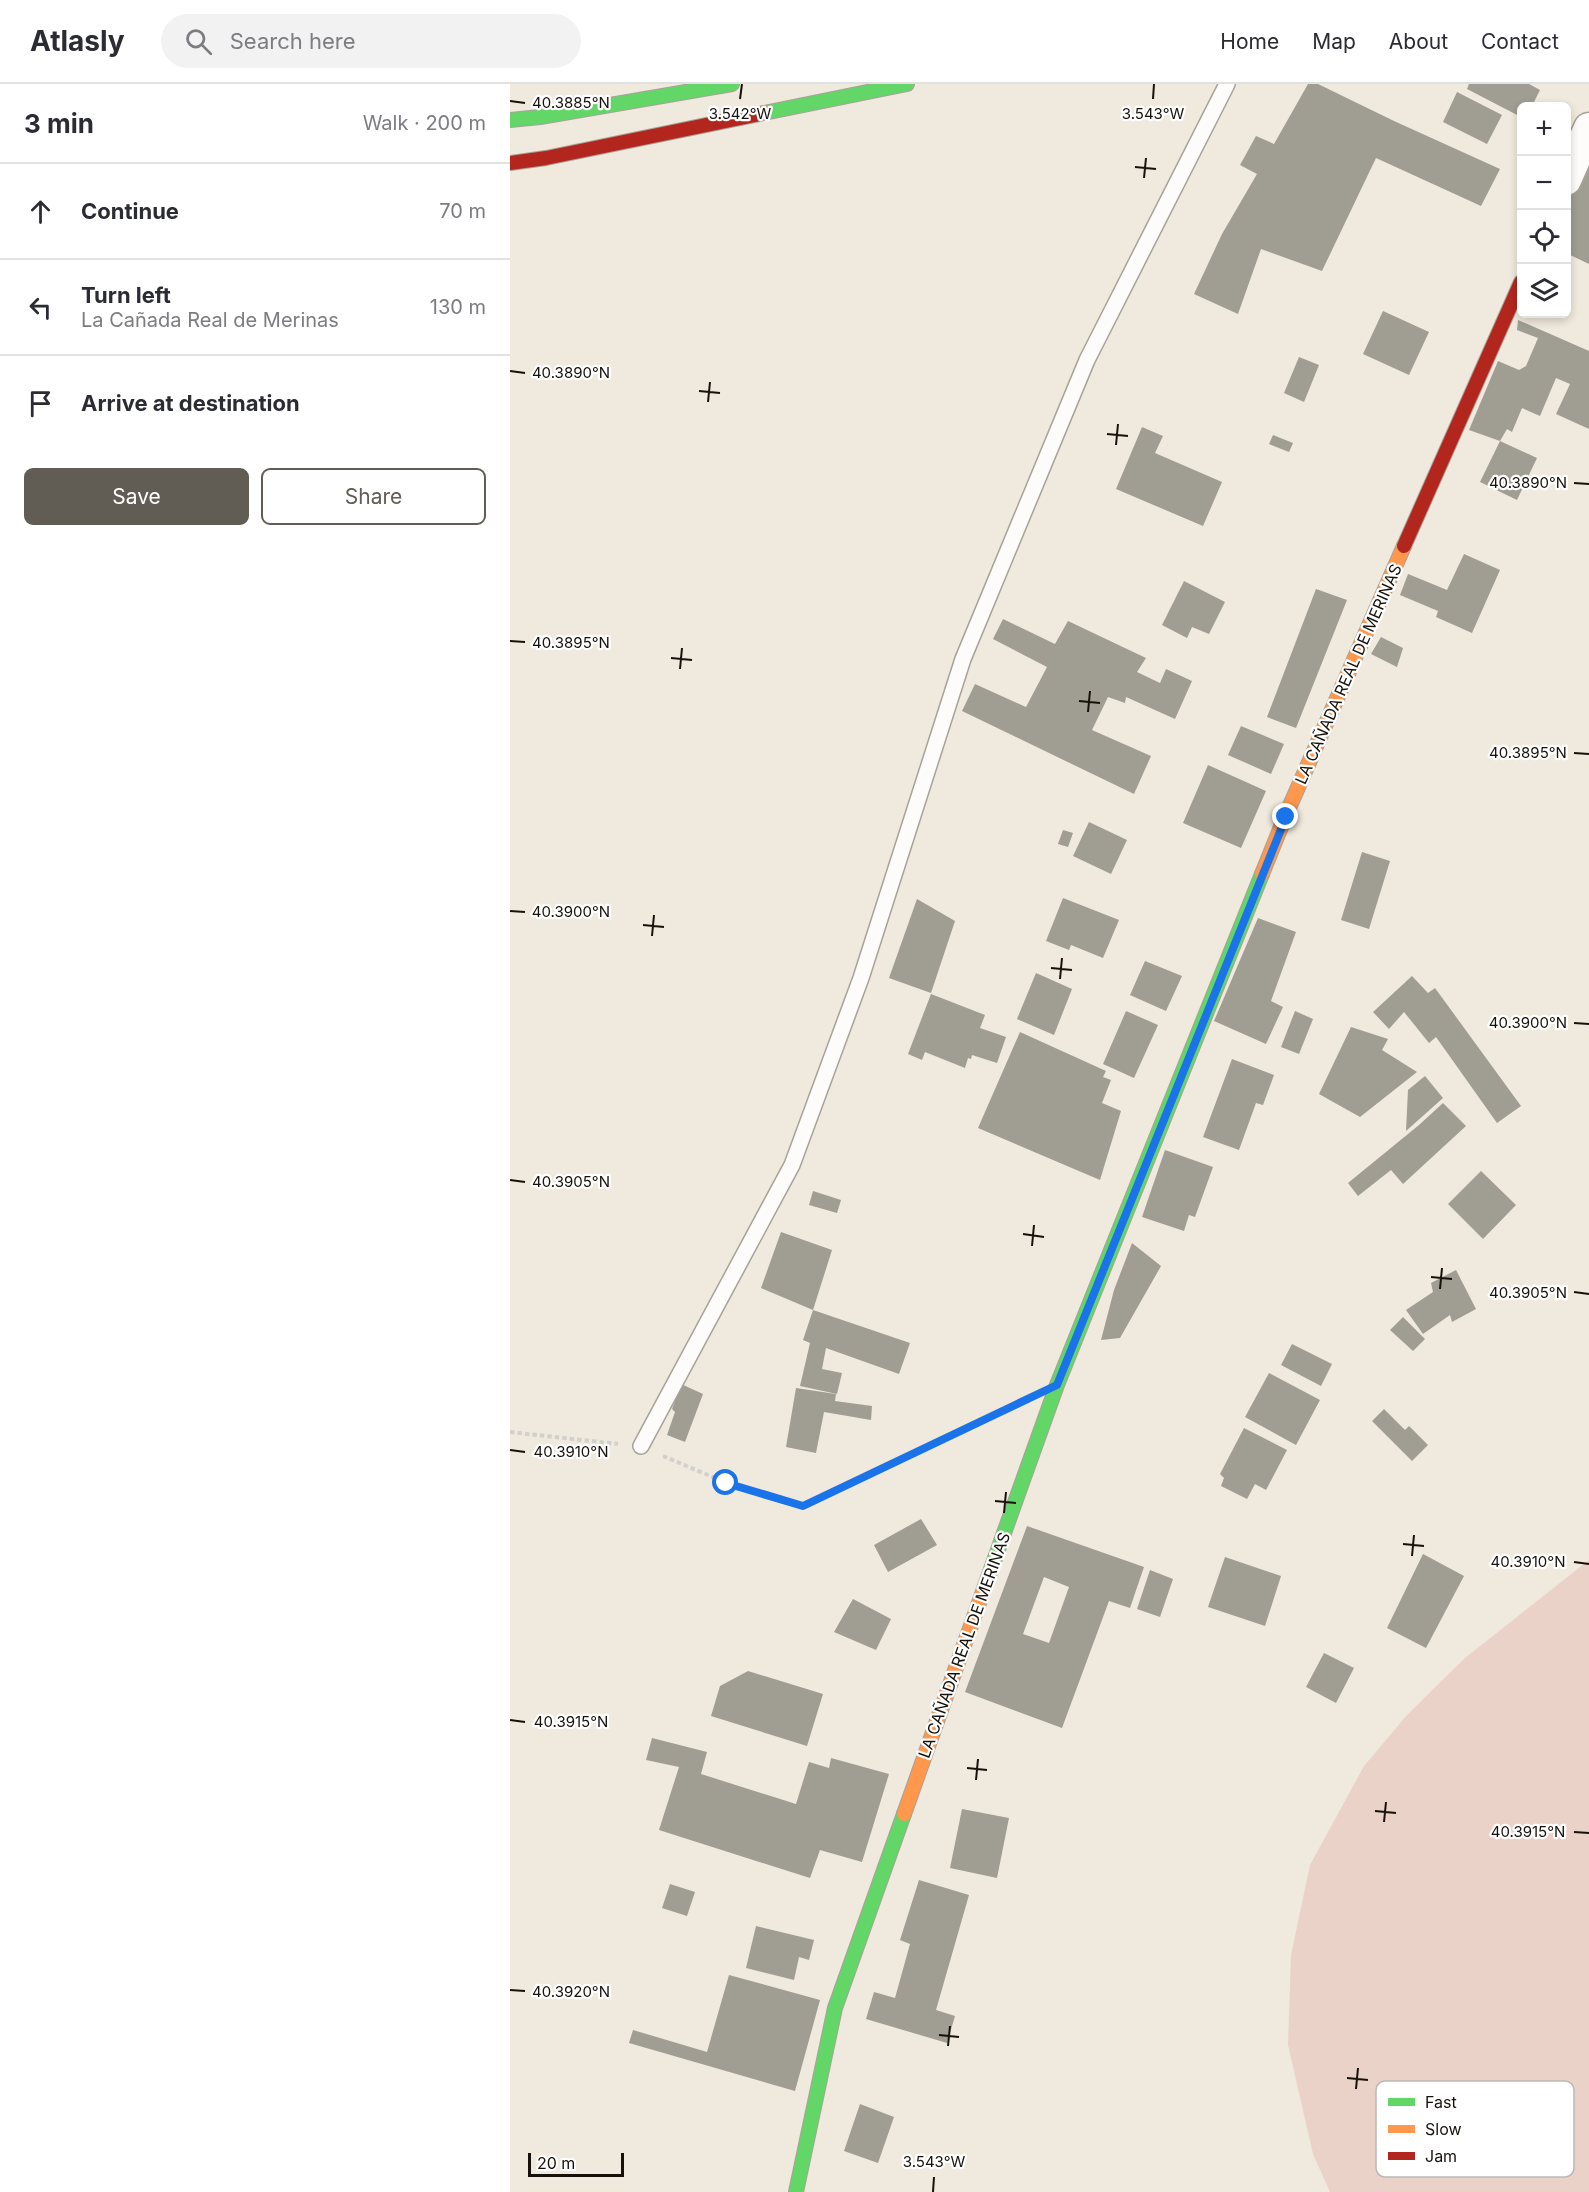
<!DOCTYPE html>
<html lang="en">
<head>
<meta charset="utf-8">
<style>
	body { margin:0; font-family:Inter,sans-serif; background:#f2f2f3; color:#2b2b33 }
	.controls { position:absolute; right:18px; top:18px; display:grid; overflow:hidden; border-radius:9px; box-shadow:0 3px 9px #0003 }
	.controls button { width:54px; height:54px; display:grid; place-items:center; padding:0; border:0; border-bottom:2px solid #e1e1e2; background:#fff; color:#2b2b33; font:30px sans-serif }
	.scale { position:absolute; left:18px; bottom:15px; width:96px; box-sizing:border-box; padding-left:6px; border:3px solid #16110a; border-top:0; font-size:16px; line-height:21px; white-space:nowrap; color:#16110a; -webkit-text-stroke:4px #fff; paint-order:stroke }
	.stop { position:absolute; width:18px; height:18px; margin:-14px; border:4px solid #1a73e8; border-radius:50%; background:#fff }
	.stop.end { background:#1a73e8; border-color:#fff; box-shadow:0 2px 6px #0008 }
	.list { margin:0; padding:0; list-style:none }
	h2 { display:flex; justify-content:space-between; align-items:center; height:78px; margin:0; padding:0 24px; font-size:26px }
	h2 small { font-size:20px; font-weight:400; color:#7c7c81 }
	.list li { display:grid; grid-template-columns:39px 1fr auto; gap:18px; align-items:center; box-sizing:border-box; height:96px; padding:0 24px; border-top:2px solid #e1e1e2 }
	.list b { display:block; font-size:22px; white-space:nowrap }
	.list p { margin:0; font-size:20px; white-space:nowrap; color:#7c7c81 }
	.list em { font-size:20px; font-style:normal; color:#7c7c81 }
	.actions { display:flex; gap:12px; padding:18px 24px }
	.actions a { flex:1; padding:14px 0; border:2px solid #625d54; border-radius:9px; text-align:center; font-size:21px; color:#625d54 }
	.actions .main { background:#625d54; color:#fff }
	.icon { flex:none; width:33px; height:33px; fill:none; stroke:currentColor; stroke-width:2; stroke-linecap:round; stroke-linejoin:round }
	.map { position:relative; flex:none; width:1079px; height:2108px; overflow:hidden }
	header { display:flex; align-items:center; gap:36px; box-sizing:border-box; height:84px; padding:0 30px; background:#fff; border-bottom:2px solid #e1e1e2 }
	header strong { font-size:28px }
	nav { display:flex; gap:33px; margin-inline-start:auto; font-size:21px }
	.search { width:420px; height:54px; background:#f2f2f3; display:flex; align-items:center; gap:15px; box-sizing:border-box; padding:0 21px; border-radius:33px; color:#7c7c81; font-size:22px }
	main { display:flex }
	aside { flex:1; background:#fff }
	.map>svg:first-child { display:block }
	.green { fill:#ead2c9 }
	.building { fill:#a09d93; fill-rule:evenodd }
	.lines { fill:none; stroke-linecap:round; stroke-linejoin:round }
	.lane-casing { stroke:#a7a299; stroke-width:18 }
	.street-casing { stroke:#a7a299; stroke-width:33 }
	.fast-casing { stroke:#a7a299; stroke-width:16 }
	.slow-casing { stroke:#a7a299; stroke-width:16 }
	.jam-casing { stroke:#a7a299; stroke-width:16 }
	.path { stroke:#d2d0cc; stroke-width:4; stroke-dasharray:4.5 3; stroke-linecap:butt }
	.lane { stroke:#fdfcfa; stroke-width:15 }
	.street { stroke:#fdfcfa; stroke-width:30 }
	.fast { stroke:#63d668; stroke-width:14 }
	.slow { stroke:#ff974d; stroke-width:14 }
	.jam { stroke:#b3261e; stroke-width:14 }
	.route { stroke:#1a73e8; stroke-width:8 }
	.ticks { fill:none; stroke:#16110a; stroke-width:2 }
	.labels { text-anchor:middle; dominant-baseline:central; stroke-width:4.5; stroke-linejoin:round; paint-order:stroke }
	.street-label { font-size:16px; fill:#16110a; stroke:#fff }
	.key { fill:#fff; stroke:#b9b8b6; stroke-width:1.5 }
	.key-label { font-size:16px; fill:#16110a }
	.ticks-label { font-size:15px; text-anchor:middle; fill:#16110a; stroke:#fff; stroke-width:4.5; stroke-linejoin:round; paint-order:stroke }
</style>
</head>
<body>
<header>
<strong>Atlasly</strong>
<div class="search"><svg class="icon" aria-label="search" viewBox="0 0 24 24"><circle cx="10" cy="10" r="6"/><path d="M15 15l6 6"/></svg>Search here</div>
<nav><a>Home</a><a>Map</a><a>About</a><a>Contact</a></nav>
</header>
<main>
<aside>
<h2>3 min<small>Walk · 200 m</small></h2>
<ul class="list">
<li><svg class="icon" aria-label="ahead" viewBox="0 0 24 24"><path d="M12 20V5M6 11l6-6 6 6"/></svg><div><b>Continue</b></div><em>70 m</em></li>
<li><svg class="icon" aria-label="left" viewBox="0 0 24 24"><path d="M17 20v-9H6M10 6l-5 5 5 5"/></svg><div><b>Turn left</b><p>La Cañada Real de Merinas</p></div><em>130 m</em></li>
<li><svg class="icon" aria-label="arrive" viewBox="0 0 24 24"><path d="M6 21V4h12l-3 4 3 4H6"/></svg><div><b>Arrive at destination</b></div></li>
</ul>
<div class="actions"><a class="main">Save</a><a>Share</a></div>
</aside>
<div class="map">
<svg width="1079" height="2108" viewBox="0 0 1079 2108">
	<rect width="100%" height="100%" fill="#f0e9dd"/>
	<path class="green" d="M 1079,1476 L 1079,2108 L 820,2108 L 803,2070 L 778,1961 L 781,1871 L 800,1781 L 854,1682 L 897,1631 L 955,1574 Z"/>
	<path class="building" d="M 798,0 L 808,0 L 884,37 L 990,85 L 971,122 L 866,74 L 812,187 L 751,165 L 728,230 L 684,210 L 712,150 L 747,90 L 730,81 L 746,52 L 764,60 Z
		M 959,0 L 1019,0 L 1030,6 L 1022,22 L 1011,22 L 1011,33 L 957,5 Z
		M 947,8 L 992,31 L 977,60 L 933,38 Z
		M 1079,58 L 1079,180 L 1056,169 L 1056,105 Z
		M 873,227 L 919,248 L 899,291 L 853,270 Z
		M 1008,236 L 1079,267 L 1079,345 L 1046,330 L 1060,300 L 1046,294 L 1030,332 L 1012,324 L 1002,348 L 997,345 L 990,357 L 959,346 L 988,277 L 1009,286 L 1016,282 L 1028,254 L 1007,246 Z
		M 789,273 L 809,281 L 794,318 L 774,309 Z
		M 632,343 L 653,352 L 645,369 L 712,398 L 693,442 L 606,405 Z
		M 763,351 L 783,359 L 779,368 L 759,360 Z
		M 990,357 L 1027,374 L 1007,416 L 970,398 Z
		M 954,470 L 990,486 L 962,549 L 926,533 L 928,527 L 890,511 L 898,490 L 937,506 Z
		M 674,497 L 715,518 L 699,550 L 682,543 L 677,554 L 652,541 Z
		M 806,505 L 837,516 L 786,644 L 757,633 Z
		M 493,535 L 545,560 L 558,537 L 636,574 L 627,588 L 650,599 L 656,585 L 682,597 L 665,635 L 616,613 L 615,619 L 598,613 L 582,646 L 641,672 L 624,710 L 452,627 L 465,600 L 516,623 L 537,583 L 483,555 Z
		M 871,553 L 893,564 L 887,583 L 861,570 Z
		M 731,642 L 774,660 L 761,690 L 718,671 Z
		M 698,681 L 756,707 L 731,764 L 673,739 Z
		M 579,738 L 617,756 L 601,790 L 563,772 Z
		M 553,746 L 563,749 L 558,763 L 548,760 Z
		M 852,768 L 880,777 L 859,845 L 831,836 Z
		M 553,814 L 609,836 L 593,874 L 561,861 L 559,866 L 536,857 Z
		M 407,815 L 445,837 L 421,909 L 379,894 Z
		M 748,834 L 786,848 L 761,917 L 773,923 L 756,960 L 704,937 Z
		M 635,877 L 672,892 L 656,927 L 620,911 Z
		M 526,889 L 562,905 L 544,951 L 507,935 Z
		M 902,892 L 918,909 L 925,904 L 1011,1022 L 987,1039 L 926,953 L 919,959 L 894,928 L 879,945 L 863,928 Z
		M 421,910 L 475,931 L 470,944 L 496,953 L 487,979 L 462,971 L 461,975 L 458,974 L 455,984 L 415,968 L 412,976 L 398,970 Z
		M 616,927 L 648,941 L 624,994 L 593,980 Z
		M 785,927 L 803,935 L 789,970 L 771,963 Z
		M 841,943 L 878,955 L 872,966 L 907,988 L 850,1033 L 809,1010 Z
		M 510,948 L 596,987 L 593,993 L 601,996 L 592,1019 L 611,1027 L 590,1096 L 468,1044 Z
		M 722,975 L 764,991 L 753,1021 L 746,1019 L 729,1066 L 693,1053 Z
		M 915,992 L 933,1014 L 896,1047 L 898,1006 Z
		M 933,1019 L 956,1042 L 893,1100 L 881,1086 L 848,1112 L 838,1099 L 909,1041 Z
		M 655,1066 L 703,1083 L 685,1133 L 679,1131 L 674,1147 L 632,1133 Z
		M 971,1087 L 1006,1121 L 973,1155 L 938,1120 Z
		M 303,1107 L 331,1116 L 327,1129 L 299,1121 Z
		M 271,1148 L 322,1166 L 303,1226 L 400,1259 L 389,1290 L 316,1264 L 312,1285 L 332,1289 L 327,1310 L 290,1302 L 300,1259 L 293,1256 L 303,1226 L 251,1204 Z
		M 622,1159 L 651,1182 L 610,1254 L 591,1256 L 604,1206 Z
		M 946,1186 L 966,1225 L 942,1238 L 940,1231 L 913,1250 L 896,1226 L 923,1208 L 921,1199 Z
		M 893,1233 L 915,1255 L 903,1267 L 880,1246 Z
		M 782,1260 L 822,1280 L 811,1302 L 771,1281 Z
		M 759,1289 L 810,1316 L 786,1361 L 735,1333 Z
		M 171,1300 L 193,1310 L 175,1358 L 157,1351 L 165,1328 L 162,1325 Z
		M 286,1304 L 326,1310 L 325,1317 L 362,1322 L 361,1336 L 314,1328 L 306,1369 L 276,1363 Z
		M 874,1325 L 895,1346 L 899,1342 L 918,1361 L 902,1377 L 862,1337 Z
		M 734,1344 L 777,1366 L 756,1406 L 745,1400 L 737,1415 L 711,1402 L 714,1394 L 710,1390 Z
		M 411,1435 L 427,1461 L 378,1488 L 364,1461 Z
		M 517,1442 L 634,1483 L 620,1524 L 599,1517 L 552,1644 L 455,1608 ZM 534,1493 L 559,1503 L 539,1559 L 513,1550 Z
		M 913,1470 L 954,1492 L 916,1564 L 877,1544 Z
		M 715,1473 L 771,1492 L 755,1542 L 698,1523 Z
		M 640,1486 L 663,1495 L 650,1533 L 627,1525 Z
		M 343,1515 L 381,1535 L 366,1566 L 324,1548 Z
		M 814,1569 L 844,1584 L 826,1619 L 796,1603 Z
		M 238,1587 L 313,1610 L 297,1662 L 201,1632 L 210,1602 Z
		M 142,1654 L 197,1668 L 191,1690 L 286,1720 L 299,1678 L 319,1684 L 321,1674 L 379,1690 L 352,1778 L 310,1766 L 300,1794 L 149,1746 L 169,1683 L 136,1676 Z
		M 452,1725 L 499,1734 L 487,1794 L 440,1784 Z
		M 409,1796 L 459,1811 L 426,1926 L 445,1932 L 437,1959 L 356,1935 L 364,1908 L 385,1914 L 400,1860 L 390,1856 Z
		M 160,1800 L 185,1808 L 177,1832 L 152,1824 Z
		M 246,1842 L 304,1856 L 299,1876 L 289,1873 L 284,1896 L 236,1884 Z
		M 219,1891 L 310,1916 L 285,2007 L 119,1959 L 123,1946 L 197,1968 Z
		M 350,2020 L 384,2033 L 368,2079 L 334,2067 Z"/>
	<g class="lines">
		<g class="lane-casing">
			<path id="lane" d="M 131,1362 L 282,1081 L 351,894 L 453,575 L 577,276 L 717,0"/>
		</g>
		<g class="street-casing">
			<path id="street" d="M 1056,96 L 1079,44"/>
		</g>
		<g class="fast-casing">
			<path id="fast" d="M 254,29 L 397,0
				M 0,36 L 30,33 L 222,0
				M 474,1505 L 547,1301 L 752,790
				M 286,2108 L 325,1924 L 394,1730"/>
		</g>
		<g class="slow-casing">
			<path id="slow" d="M 752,790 L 775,733 L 894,462
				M 394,1730 L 474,1505"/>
		</g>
		<g class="jam-casing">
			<path id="jam" d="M 0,79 L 36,74 L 254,29
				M 894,462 L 1011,198"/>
		</g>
		<path class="path" d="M 0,1348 L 108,1360
			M 153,1372 L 217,1399 L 293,1422 L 506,1321"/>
		<use href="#lane" class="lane"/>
		<use href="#street" class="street"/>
		<use href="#fast" class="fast"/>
		<use href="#slow" class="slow"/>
		<use href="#jam" class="jam"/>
	</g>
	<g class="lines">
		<path class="route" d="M 216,1399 L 293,1422 L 547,1301 L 776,733"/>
	</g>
	<path class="ticks" d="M 230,15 L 232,0M 643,15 L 644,0M 0,17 L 15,19M 625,83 L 646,85M 634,94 L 636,74M 0,287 L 15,289M 189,307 L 210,309M 198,318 L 200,298M 597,350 L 618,352M 606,361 L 608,340M 1064,399 L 1079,400M 0,557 L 15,558M 161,574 L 182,576M 170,585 L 172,564M 569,617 L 590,619M 578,628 L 580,607M 1064,669 L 1079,670M 0,827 L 15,828M 133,841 L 154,843M 142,852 L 144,831M 541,884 L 562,886M 550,895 L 552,874M 1064,939 L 1079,940M 0,1096 L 15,1098M 513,1150 L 534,1153M 522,1162 L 524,1141M 921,1193 L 942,1195M 930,1205 L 932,1184M 1064,1208 L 1079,1210M 0,1366 L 15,1368M 485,1417 L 506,1419M 494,1429 L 496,1408M 893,1460 L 914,1462M 902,1472 L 904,1451M 1064,1478 L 1079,1480M 0,1636 L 15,1638M 457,1684 L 477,1686M 466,1696 L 468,1675M 865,1727 L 886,1729M 874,1738 L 876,1718M 1064,1748 L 1079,1749M 0,1906 L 15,1907M 429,1951 L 449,1953M 438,1962 L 440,1942M 837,1994 L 858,1996M 846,2005 L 848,1984M 423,2108 L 424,2093"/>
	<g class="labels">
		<g class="street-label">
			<text transform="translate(838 590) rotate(-66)">LA CAÑADA REAL DE MERINAS</text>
			<text transform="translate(454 1561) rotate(-70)">LA CAÑADA REAL DE MERINAS</text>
		</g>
	</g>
	<rect x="866" y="1997" width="198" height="96" rx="9" class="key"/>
	<rect x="878" y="2014" width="27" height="8" fill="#63d668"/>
	<rect x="878" y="2041" width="27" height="8" fill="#ff974d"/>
	<rect x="878" y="2068" width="27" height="8" fill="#b3261e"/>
	<g class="key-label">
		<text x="915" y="2024">Fast</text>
		<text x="915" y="2051">Slow</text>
		<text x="915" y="2078">Jam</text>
	</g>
	<g class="ticks-label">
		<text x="61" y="24">40.3885°N</text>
		<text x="230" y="35">3.542°W</text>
		<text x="643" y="35">3.543°W</text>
		<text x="61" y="294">40.3890°N</text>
		<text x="1018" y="404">40.3890°N</text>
		<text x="61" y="564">40.3895°N</text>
		<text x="1018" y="674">40.3895°N</text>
		<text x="61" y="833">40.3900°N</text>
		<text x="1018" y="944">40.3900°N</text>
		<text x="61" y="1103">40.3905°N</text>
		<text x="1018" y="1214">40.3905°N</text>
		<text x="61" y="1373">40.3910°N</text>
		<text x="1018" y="1483">40.3910°N</text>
		<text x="61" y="1643">40.3915°N</text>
		<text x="1018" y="1753">40.3915°N</text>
		<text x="61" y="1913">40.3920°N</text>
		<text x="424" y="2083">3.543°W</text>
	</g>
</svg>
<div class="controls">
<button>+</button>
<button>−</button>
<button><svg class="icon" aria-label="locate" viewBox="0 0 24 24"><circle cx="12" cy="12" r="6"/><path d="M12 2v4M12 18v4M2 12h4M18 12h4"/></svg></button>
<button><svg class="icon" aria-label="layers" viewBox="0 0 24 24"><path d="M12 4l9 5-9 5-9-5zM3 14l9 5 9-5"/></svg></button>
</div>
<div class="scale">20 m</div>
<div class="stop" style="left:216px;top:1399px"></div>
<div class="stop end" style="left:776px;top:733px"></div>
</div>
</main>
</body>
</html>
